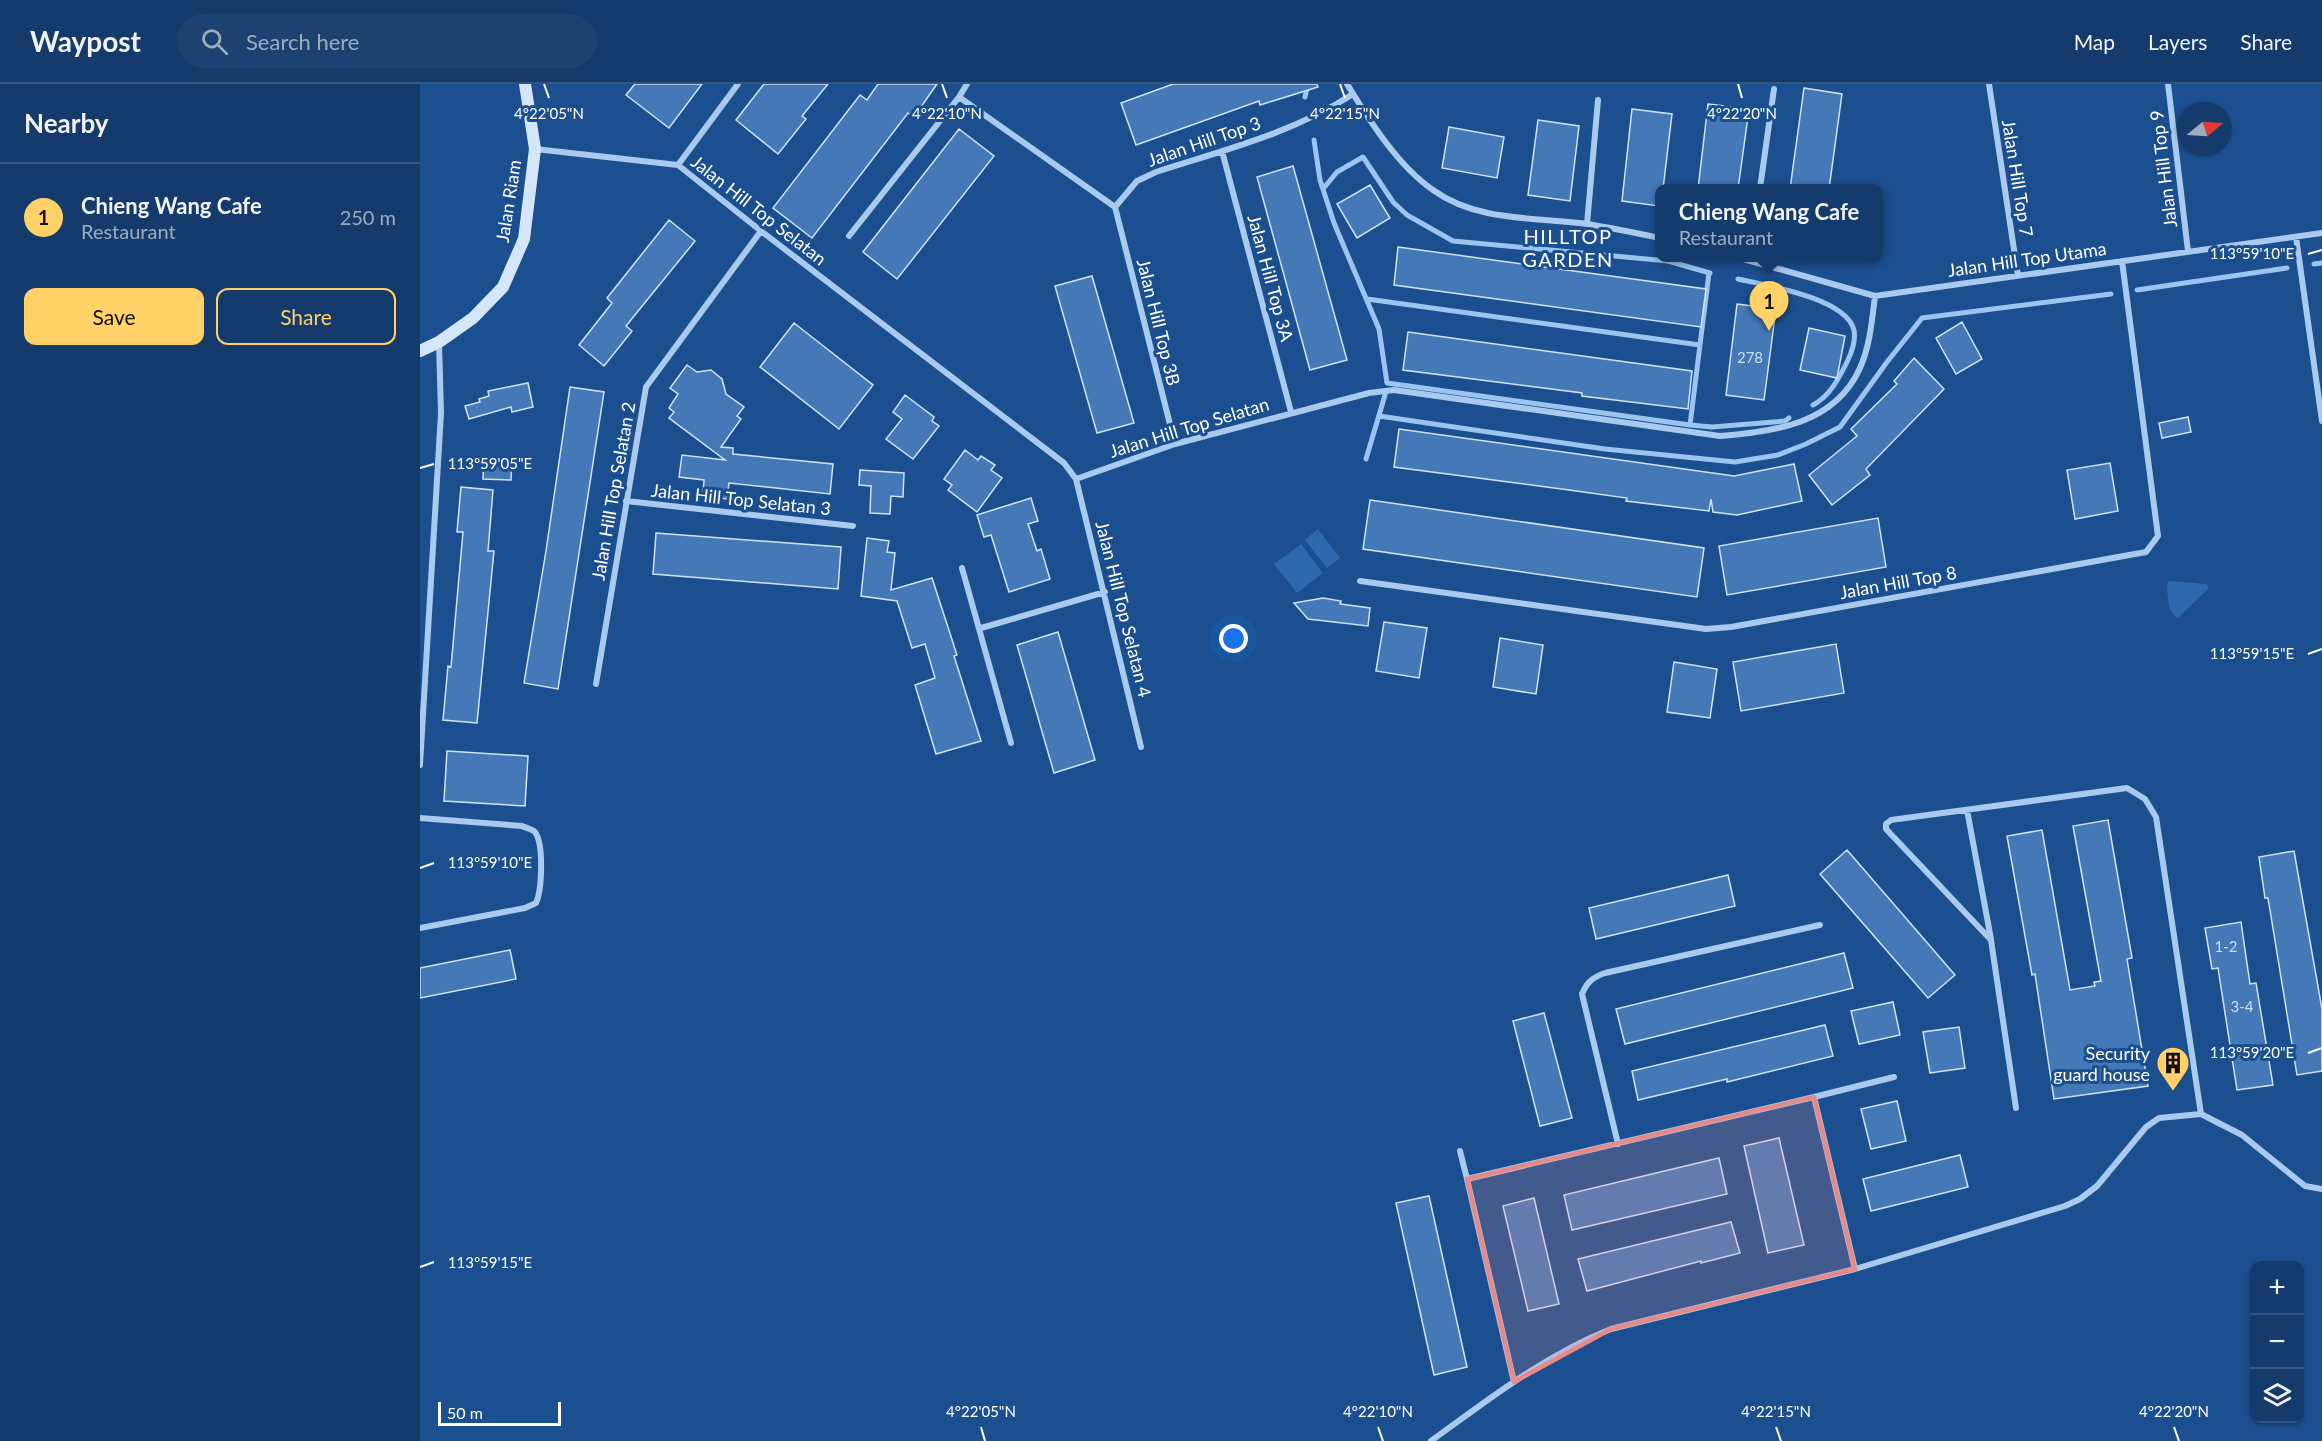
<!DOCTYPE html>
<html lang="en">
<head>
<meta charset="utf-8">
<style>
	body { margin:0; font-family:Lato,sans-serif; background:#1d4271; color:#f1f3f6 }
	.controls { position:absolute; right:18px; bottom:18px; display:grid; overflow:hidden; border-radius:12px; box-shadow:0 2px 4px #0004 }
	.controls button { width:54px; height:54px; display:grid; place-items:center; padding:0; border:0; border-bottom:2px solid #33557e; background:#143b6b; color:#f1f3f6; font:30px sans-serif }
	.compass { position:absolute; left:1758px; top:18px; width:54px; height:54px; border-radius:50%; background:#143b6b; box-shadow:0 2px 4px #0004; rotate:72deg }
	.scale { position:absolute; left:18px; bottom:15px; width:123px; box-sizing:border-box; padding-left:6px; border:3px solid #fff; border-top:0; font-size:16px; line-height:21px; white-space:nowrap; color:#fff; -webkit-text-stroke:4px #1b4f8f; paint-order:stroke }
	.you { position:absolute; left:814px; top:555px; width:21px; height:21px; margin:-15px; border:4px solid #fff; border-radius:50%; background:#1a73e8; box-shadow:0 0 0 9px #1a73e833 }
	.badge { display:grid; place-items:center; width:39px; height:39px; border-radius:50%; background:#ffd166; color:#111; font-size:20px; font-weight:700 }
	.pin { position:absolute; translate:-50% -50px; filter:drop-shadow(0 2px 3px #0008) }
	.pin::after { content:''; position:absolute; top:32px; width:21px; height:18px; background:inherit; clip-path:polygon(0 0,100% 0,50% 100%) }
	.popup { position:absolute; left:1235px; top:100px; width:228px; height:78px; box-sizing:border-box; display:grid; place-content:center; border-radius:12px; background:#143b6b; filter:drop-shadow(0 2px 4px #0005); font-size:20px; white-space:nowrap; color:#9dadc1 }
	.popup b { font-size:22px; color:#f1f3f6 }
	.popup::after { content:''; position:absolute; left:50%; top:100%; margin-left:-12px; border:12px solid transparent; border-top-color:#143b6b }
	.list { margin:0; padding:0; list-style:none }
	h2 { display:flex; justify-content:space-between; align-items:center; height:78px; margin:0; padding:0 24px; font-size:26px }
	h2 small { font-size:20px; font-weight:400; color:#9dadc1 }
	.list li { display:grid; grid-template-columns:39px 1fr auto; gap:18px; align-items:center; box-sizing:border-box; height:108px; padding:0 24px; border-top:2px solid #33557e }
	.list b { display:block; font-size:22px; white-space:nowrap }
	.list p { margin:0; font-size:20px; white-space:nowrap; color:#9dadc1 }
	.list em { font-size:20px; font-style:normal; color:#9dadc1 }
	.actions { display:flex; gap:12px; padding:18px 24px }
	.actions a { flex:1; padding:14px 0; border:2px solid #ffd166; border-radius:12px; text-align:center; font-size:21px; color:#ffd166 }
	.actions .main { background:#ffd166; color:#111 }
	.icon { flex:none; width:33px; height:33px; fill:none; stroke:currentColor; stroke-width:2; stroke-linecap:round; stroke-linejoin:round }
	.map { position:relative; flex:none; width:1902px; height:1357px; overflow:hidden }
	header { display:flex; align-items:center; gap:36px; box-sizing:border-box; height:84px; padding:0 30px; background:#143b6b; border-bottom:2px solid #33557e }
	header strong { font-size:28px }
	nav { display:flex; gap:33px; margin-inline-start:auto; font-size:21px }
	.search { width:420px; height:54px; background:#1d4271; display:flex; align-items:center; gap:15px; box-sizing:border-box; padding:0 21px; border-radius:33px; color:#9dadc1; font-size:22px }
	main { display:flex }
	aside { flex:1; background:#143b6b }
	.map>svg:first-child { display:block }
	.green { fill:#2e69ad }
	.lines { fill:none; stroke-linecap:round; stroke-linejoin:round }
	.stream { stroke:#9cc4f0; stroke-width:5 }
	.building { fill:#4478b7; stroke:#cfe3fa; stroke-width:1.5 }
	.street { stroke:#a9c9ee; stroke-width:6 }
	.secondary { stroke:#d6e6fa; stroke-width:12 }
	.marked { fill:#e88989; fill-opacity:0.2; stroke:#e88989; stroke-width:4.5; stroke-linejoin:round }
	.ticks { fill:none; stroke:#fff; stroke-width:2 }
	.labels { text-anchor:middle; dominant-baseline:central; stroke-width:6; stroke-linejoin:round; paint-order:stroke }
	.number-label { font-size:15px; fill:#d0dded }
	.street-label { font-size:18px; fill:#fff; stroke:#1b4f8f }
	.poi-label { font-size:18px; fill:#fff; stroke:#1b4f8f; text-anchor:end }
	.neighbourhood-label { font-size:20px; letter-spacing:1.5px; fill:#fff; stroke:#1b4f8f }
	.ticks-label { font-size:15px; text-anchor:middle; fill:#fff; stroke:#1b4f8f; stroke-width:6; stroke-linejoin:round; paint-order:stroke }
</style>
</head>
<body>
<header>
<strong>Waypost</strong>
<div class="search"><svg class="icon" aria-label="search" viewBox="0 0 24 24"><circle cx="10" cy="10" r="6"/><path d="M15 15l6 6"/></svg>Search here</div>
<nav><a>Map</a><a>Layers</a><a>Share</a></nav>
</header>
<main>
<aside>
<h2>Nearby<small></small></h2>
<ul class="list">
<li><span class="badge">1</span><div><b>Chieng Wang Cafe</b><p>Restaurant</p></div><em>250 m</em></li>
</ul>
<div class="actions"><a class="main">Save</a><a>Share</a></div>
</aside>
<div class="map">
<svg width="1902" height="1357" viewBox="0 0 1902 1357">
	<rect width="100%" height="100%" fill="#1b4f8f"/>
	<path class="green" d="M 898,445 L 920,474 L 907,484 L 885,456 Z
		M 881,460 L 903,489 L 877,509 L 854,480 Z
		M 1749,497 L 1785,500 L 1788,502 L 1788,505 L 1758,534 C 1747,528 1748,512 1747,500 Z"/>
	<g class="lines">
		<path class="stream" d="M 885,13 L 888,0
			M 894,56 L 900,96 L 914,139 L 959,245 L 967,299 L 1270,341 L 1289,189
			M 903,105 L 917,88 L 943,73 L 973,118 L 987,131 L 1033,157 L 1248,177 L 1290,189
			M 1894,180 L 1902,179
			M 1318,195 C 1345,201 1426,214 1434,246 C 1436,257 1432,268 1427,278 C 1419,294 1410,312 1393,321
			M 1717,206 L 1867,184
			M 947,215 L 1280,261
			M 959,332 L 1185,365 L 1315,378 L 1358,371 L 1386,360 L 1420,343 L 1467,278 L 1502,234 L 1691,210
			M 1270,341 L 1292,343 L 1365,337 L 1369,334
			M 946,375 L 965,311"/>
	</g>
	<path class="building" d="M 215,0 L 282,0 L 249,44 L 206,11 Z
		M 344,0 L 408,0 L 382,32 L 386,35 L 358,70 L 316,36 Z
		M 458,0 L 517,0 L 494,33 L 488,29 L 392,154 L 353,124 L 440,11 L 447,16 Z
		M 753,0 L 897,0 L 898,3 L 840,21 L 839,17 L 716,61 L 701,19 Z
		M 1384,4 L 1422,10 L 1409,105 L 1370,105 Z
		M 1288,20 L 1329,25 L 1318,105 L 1278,105 Z
		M 1212,25 L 1252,30 L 1243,105 L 1239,105 L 1239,122 L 1202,117 Z
		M 1118,36 L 1159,42 L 1150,117 L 1108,111 Z
		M 1029,43 L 1084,53 L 1077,94 L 1022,84 Z
		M 539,45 L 574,72 L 477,195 L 443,168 Z
		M 873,82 L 927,276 L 890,286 L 837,93 Z
		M 950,101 L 970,134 L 937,154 L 917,120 Z
		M 249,136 L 275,157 L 206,242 L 212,247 L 184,282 L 159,261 L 192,219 L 187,214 Z
		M 978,163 L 1286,205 L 1281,243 L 974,201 Z
		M 672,192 L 714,339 L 677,349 L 635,202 Z
		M 1317,220 L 1356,225 L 1344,316 L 1306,311 Z
		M 1542,238 L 1562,275 L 1536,290 L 1516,254 Z
		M 374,239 L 453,301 L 419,345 L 340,283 Z
		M 1389,244 L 1425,252 L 1417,294 L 1380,286 Z
		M 988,248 L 1272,287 L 1268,325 L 1162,312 L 1162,309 L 983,286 Z
		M 1494,274 L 1524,305 L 1446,385 L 1450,391 L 1412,421 L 1389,391 L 1437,352 L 1431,345 L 1477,300 L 1474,297 Z
		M 267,281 L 277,288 L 291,286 L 302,295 L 306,310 L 324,323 L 317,332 L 321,335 L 301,363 L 313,364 L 313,370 L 413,380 L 410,410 L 309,399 L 307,415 L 283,412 L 284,396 L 259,393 L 262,371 L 305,376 L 249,334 L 254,328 L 249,324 L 258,310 L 250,304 Z
		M 108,299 L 113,323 L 92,328 L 91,323 L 49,335 L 45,322 L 60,318 L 59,315 L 69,312 L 68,307 Z
		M 150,303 L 184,308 L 138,605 L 104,599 L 126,467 Z
		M 485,311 L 514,333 L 512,337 L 519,342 L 493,375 L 466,355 L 482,335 L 473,328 Z
		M 1768,333 L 1771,348 L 1742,354 L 1739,339 Z
		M 979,345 L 1314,392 L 1374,380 L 1382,417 L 1317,431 L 1293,428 L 1291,415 L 1289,427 L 1206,417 L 1207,414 L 1149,406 L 974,383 Z
		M 545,366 L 558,376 L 561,372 L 575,381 L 571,386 L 582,394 L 557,428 L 528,406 L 532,401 L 524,395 Z
		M 64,374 L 92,376 L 91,396 L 63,395 Z
		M 1690,379 L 1698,427 L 1655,435 L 1647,386 Z
		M 440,386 L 484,389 L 483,413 L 471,412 L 470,430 L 450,429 L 451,402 L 439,401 Z
		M 41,403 L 73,406 L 68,467 L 74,467 L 57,639 L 23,636 L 28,582 L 31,583 L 43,448 L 37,448 Z
		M 611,414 L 618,437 L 608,440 L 617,467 L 621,465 L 630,495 L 589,508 L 571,451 L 564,453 L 557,431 Z
		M 950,416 L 1284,464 L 1277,513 L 943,465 Z
		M 1458,434 L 1466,483 L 1307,511 L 1299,462 Z
		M 236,449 L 421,463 L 418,505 L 233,490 Z
		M 447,454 L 469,457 L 467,468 L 475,469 L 471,506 L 512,494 L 537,571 L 534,572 L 561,657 L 516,670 L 495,601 L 515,594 L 505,560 L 492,564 L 477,517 L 441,512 Z
		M 903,514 L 921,517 L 920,520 L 950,524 L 948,542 L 888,535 L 874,519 Z
		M 964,538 L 1007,544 L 999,594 L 956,587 Z
		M 638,548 L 675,676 L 634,689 L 597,561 Z
		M 1080,554 L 1123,561 L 1116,610 L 1073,603 Z
		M 1416,560 L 1424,609 L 1321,627 L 1313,578 Z
		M 1254,578 L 1297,585 L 1290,634 L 1247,628 Z
		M 27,667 L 108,672 L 105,722 L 24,717 Z
		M 1688,736 L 1712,874 L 1707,875 L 1728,1002 L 1634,1015 L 1615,890 L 1612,891 L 1587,752 L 1622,746 L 1650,906 L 1675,902 L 1674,898 L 1681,897 L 1653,742 Z
		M 1427,766 L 1535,891 L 1508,914 L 1400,790 Z
		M 1874,767 L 1902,925 L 1902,987 L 1877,991 L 1848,814 L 1845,814 L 1839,773 Z
		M 1308,791 L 1315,822 L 1176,855 L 1169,824 Z
		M 1821,838 L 1830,900 L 1836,899 L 1853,1001 L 1817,1006 L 1798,884 L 1792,885 L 1785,844 Z
		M 90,866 L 96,895 L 0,914 L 0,884 Z
		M 1424,869 L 1433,904 L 1205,960 L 1196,925 Z
		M 1473,918 L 1480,951 L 1439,960 L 1431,927 Z
		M 1124,929 L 1152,1034 L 1120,1042 L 1093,937 Z
		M 1405,941 L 1413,972 L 1307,998 L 1307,995 L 1218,1016 L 1212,987 Z
		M 1539,943 L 1545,984 L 1510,989 L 1503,948 Z
		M 1477,1017 L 1486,1057 L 1451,1065 L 1441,1025 Z
		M 1359,1054 L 1384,1161 L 1348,1169 L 1324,1062 Z
		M 1540,1071 L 1548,1103 L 1451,1127 L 1443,1095 Z
		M 1299,1074 L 1307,1110 L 1152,1146 L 1144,1111 Z
		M 1009,1112 L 1047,1283 L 1014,1291 L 976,1119 Z
		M 1114,1114 L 1139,1220 L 1108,1227 L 1083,1122 Z
		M 1311,1138 L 1320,1169 L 1281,1179 L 1281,1177 L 1167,1207 L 1158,1175 Z"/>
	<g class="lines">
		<path class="street" d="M 927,0 C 949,36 978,82 1013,106 C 1057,138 1116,133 1167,140 C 1192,144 1216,149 1240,154
			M 1569,0 L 1598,192
			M 1748,0 L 1768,167
			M 539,13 L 695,123 L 717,97 L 736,88 C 804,66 873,49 933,10
			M 115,65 L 258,81 L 341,147 L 644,379 L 656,395 L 755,360 L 949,309 L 974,306 L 1300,352 C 1354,348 1415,340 1440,284 C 1450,262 1452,236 1455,212
			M 802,67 L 871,328
			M 258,81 L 318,0
			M 1340,104 L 1354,5
			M 695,123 L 755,360
			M 1167,140 L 1178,16
			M 429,152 L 539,13 L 547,0
			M 1876,153 L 1902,337
			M 1320,174 L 1455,212 L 1902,149
			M 656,395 L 721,663
			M 206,417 L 433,442
			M 542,484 L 591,659
			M 940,497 L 1286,545 L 1311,543 L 1726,468 L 1738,452 L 1702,177
			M 561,544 L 685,508
			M 176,600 L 226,303 L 341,147
			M 0,681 L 21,329 L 19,258
			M 1547,726 L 1571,855
			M 0,734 L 102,742 C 106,744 112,745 115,748 C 124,760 122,806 116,819 L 105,824 L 0,844
			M 1394,1013 L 1474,993
			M 1596,1024 L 1571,856 L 1466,745 L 1466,740 L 1471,736 L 1707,704 L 1725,715 L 1736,733 L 1781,1030 L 1822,1051 L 1885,1102 L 1902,1105
			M 1198,1060 L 1162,910 C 1167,898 1173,893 1185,889 L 1400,841
			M 1040,1067 L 1047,1095
			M 1094,1298 L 1047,1095 L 1394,1013 L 1435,1185
			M 1011,1357 C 1068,1316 1125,1271 1191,1245 L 1435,1185 L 1645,1122 L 1660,1115 L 1677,1102 L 1726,1043 L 1739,1034 L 1781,1030"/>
		<path class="secondary" d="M 0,267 L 19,258 L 53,234 L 83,203 L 104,155 L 115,65 L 105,0"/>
	</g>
	<path class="marked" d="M 1394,1013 L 1435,1185 L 1191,1245 L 1094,1298 L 1047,1095 Z"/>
	<path class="ticks" d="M 124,0 L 129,14M 522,0 L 527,14M 920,0 L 925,14M 1318,0 L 1322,14M 1888,170 L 1902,166M 0,384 L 14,380M 1888,570 L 1902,565M 0,784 L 14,779M 1888,969 L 1902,964M 0,1183 L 14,1178M 561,1343 L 565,1357M 958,1343 L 963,1357M 1356,1343 L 1361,1357M 1754,1343 L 1759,1357"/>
	<defs>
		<g id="building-pin" transform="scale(1.725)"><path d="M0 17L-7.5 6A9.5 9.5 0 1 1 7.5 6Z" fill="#ffd166" stroke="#1b4f8f"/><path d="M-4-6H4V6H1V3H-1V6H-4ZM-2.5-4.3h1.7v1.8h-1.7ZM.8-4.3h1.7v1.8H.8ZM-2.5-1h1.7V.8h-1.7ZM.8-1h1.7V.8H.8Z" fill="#111"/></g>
	</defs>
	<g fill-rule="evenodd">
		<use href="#building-pin" x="1753" y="979"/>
	</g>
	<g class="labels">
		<g class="number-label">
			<text x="1330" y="273">278</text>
			<text x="1806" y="862">1-2</text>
			<text x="1822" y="922">3-4</text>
		</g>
		<g class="street-label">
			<text transform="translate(784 57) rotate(-19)">Jalan Hill Top 3</text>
			<text transform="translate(1743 85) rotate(-97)">Jalan Hill Top 9</text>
			<text transform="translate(1598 94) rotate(81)">Jalan Hill Top 7</text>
			<text transform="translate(88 117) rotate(-81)">Jalan Riam</text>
			<text transform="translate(339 126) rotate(38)">Jalan Hill Top Selatan</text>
			<text transform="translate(1607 175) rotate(-8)">Jalan Hill Top Utama</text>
			<text transform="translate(851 194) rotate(75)">Jalan Hill Top 3A</text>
			<text transform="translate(739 238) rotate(76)">Jalan Hill Top 3B</text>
			<text transform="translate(769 343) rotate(-17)">Jalan Hill Top Selatan</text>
			<text transform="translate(193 407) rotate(-80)">Jalan Hill Top Selatan 2</text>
			<text transform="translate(321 415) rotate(6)">Jalan Hill Top Selatan 3</text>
			<text transform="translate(1478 498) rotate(-10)">Jalan Hill Top 8</text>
			<text transform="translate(704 525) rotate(76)">Jalan Hill Top Selatan 4</text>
		</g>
		<g class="poi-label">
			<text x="1730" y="969">Security<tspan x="1730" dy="21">guard house</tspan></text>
		</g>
		<g class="neighbourhood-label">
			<text x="1148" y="152">HILLTOP<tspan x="1148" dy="23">GARDEN</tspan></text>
		</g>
	</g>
	<g class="ticks-label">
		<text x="129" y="35">4°22'05"N</text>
		<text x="527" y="35">4°22'10"N</text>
		<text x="925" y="35">4°22'15"N</text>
		<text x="1322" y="35">4°22'20"N</text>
		<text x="1832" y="175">113°59'10"E</text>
		<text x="70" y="385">113°59'05"E</text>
		<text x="1832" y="575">113°59'15"E</text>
		<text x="70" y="784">113°59'10"E</text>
		<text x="1832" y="974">113°59'20"E</text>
		<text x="70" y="1184">113°59'15"E</text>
		<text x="958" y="1333">4°22'10"N</text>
		<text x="1356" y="1333">4°22'15"N</text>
		<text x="561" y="1333">4°22'05"N</text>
		<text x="1754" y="1333">4°22'20"N</text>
	</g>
</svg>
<div class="controls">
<button>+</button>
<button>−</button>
<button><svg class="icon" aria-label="layers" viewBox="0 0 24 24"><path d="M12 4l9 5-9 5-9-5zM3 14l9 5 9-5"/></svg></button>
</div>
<svg class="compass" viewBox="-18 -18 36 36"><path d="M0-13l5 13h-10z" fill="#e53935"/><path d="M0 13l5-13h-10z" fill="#9dadc1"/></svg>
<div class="scale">50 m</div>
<div class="you"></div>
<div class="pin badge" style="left:1349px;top:247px">1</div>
<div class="popup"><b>Chieng Wang Cafe</b>Restaurant</div>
</div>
</main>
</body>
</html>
